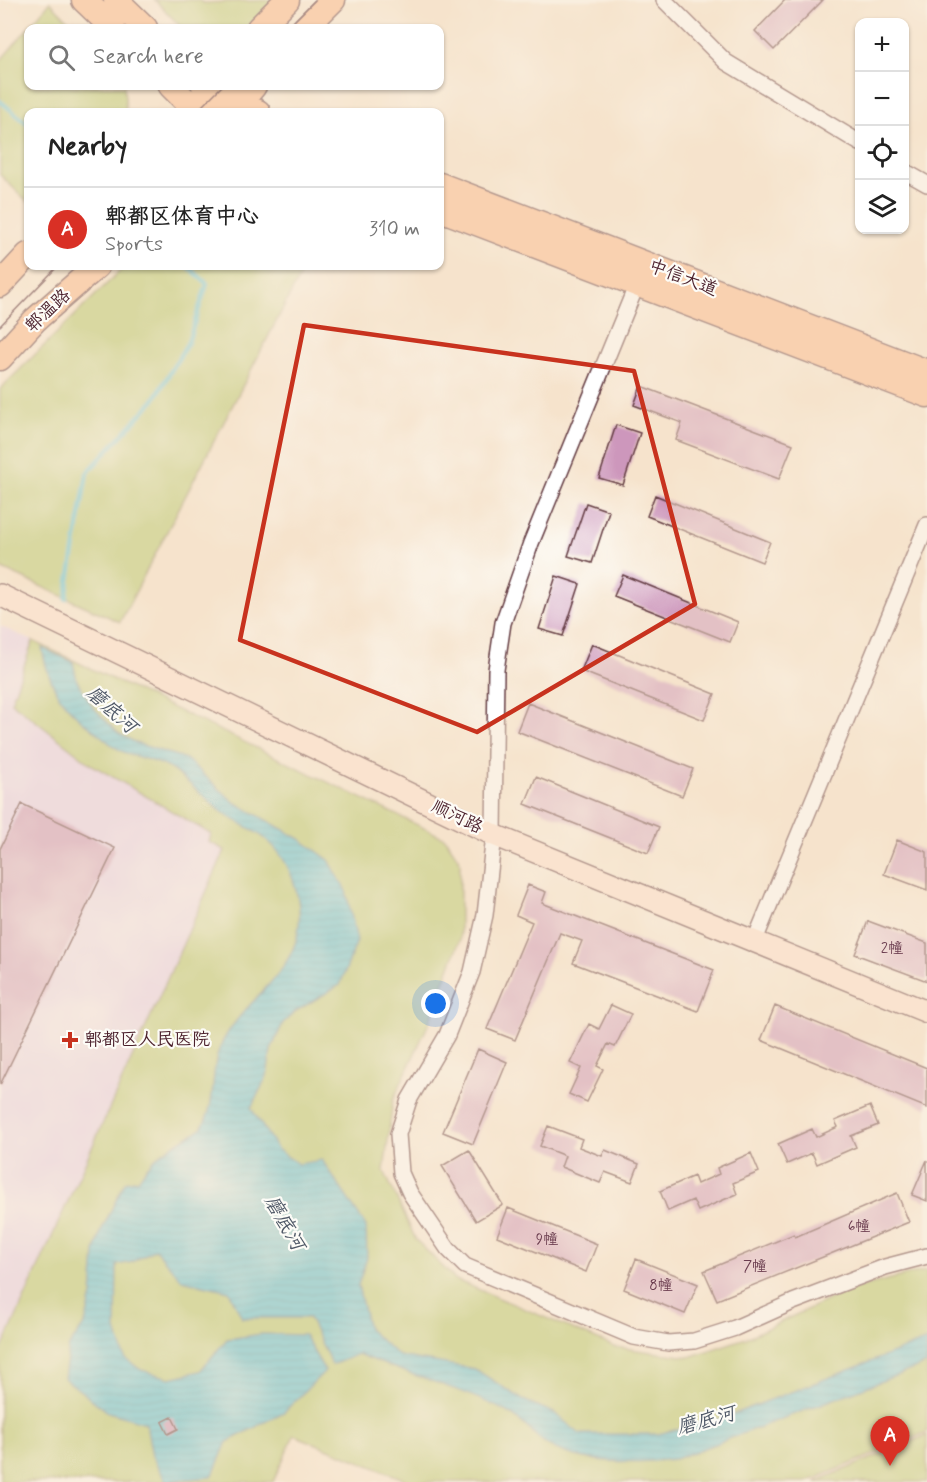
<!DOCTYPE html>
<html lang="en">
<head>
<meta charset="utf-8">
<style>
	body { margin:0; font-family:Mynerve,"LXGW WenKai TC",sans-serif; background:#f2f2f2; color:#222 }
	.controls { position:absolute; right:18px; top:18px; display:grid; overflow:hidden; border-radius:12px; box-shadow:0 2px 4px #0004 }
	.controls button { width:54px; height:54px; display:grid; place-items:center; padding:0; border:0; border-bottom:2px solid #e0e0e0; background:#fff; color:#222; font:30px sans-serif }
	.you { position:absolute; left:436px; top:1004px; width:21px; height:21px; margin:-15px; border:4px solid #fff; border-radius:50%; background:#1a73e8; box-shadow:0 0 0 9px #1a73e833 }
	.badge { display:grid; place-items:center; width:39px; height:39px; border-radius:50%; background:#d93025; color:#fff; font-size:20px; font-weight:700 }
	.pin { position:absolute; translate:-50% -50px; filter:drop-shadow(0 2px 3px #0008) }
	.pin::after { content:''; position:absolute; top:32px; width:21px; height:18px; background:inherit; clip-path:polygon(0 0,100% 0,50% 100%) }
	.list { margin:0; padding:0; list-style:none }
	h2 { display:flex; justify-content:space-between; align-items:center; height:78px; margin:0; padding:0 24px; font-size:26px }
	h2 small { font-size:20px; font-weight:400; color:#767676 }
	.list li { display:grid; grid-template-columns:39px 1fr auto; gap:18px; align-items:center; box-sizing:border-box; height:84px; padding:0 24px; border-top:2px solid #e0e0e0 }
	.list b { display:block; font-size:22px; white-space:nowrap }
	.list p { margin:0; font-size:20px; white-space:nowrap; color:#767676 }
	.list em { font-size:20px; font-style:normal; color:#767676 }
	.icon { flex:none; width:33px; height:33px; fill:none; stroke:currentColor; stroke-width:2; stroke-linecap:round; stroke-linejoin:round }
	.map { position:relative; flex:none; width:927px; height:1482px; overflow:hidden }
	.search { position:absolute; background:#fff; box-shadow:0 2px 4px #0004; left:24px; top:24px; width:420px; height:66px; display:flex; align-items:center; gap:15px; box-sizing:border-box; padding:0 21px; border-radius:12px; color:#767676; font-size:22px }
	.panel { position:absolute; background:#fff; box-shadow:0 2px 4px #0004; left:24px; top:108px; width:420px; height:162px; border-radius:12px }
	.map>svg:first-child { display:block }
	.built { fill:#e6d2f0 }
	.green { fill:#b6ca6e; stroke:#80744c; stroke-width:1.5 }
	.water { fill:url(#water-rules); stroke:#527080; stroke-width:1.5 }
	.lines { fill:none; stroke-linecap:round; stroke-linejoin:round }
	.stream { stroke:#59c2d6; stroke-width:4.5 }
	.building { fill:#cd97bc }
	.street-casing { stroke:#643c43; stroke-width:18 }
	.secondary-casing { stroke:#643c43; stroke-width:24 }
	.primary-casing { stroke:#643c43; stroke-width:27 }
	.street { stroke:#fff; stroke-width:15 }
	.secondary { stroke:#fee3d2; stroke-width:21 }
	.primary { stroke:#fcba8e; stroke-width:24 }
	.tram { stroke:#4a1f2b; stroke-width:1.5 }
	.marked { fill:none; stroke:#c8321e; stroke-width:4.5; stroke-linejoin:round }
	.poi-dot { fill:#c8321e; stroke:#fdfcf7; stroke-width:2 }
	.labels { text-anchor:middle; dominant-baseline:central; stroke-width:4.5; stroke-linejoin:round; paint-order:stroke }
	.number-label { font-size:15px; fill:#6b3d4f }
	.street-label { font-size:18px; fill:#4a1f2b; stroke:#fdfcf7 }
	.poi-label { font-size:18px; fill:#4a1f2b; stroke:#fdfcf7; text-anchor:start }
	.water-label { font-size:20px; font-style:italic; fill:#4f5867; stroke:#fdfcf7 }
</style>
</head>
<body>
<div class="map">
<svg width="927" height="1482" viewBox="0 0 927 1482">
	<defs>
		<pattern id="water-rules" width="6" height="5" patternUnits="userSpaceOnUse" patternTransform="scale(1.5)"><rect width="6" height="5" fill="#59c2d6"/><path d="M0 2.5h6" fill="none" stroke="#4fa6b8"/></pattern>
	</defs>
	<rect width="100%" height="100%" fill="#fdfcf7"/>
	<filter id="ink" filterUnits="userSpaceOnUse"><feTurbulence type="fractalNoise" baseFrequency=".0167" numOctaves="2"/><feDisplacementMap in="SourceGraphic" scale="12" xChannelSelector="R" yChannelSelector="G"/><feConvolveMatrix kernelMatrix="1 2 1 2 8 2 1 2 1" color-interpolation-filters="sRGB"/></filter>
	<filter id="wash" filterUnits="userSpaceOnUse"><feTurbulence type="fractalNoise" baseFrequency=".008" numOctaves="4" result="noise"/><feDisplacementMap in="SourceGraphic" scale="24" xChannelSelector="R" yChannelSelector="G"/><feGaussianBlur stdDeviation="1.35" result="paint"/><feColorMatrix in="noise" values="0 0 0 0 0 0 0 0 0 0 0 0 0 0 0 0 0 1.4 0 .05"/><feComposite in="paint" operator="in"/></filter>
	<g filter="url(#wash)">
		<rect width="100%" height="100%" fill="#f6e3cc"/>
		<path class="built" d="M 0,626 L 33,641 L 11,702 L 92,765 L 212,835 L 225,850 L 0,1353 Z"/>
		<path class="green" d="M 155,0 L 199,0 L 203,3 L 274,0 L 247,28 L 182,28 Z
			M 50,2 L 76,28 L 28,28 L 28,86 L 124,86 L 126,112 L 28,112 L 28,202 L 0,175 L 0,61 Z
			M 125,266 L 305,266 L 120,622 L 0,568 L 0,389 Z
			M 33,641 L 445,838 L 460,861 L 460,939 L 429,1023 L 393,1100 L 384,1171 L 416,1240 L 456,1280 L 615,1347 L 689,1357 L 746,1338 L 851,1289 L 927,1270 L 927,1432 L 807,1482 L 411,1482 L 294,1435 L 273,1482 L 0,1482 L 0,1353 L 225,850 L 209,842 L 211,834 L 92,765 L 11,702 Z
			M 927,1435 L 927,1482 L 815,1482 Z"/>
		<path class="water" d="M 42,648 L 73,662 L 77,681 L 93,707 L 118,733 L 136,743 L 186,759 L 234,802 L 300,839 L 329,860 L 346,891 L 357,941 L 340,985 L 296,1011 L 283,1023 L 271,1050 L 267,1076 L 251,1108 L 277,1149 L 298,1164 L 322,1160 L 366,1226 L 367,1258 L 358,1285 L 368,1329 L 399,1356 L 475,1369 L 523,1400 L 554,1413 L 580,1434 L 658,1434 L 723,1418 L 927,1340 L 927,1364 L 675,1459 C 637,1463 584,1465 550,1446 C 534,1437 523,1420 507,1412 C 460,1387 407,1375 358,1354 L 332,1365 L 309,1318 L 242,1318 L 229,1291 L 182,1280 L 155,1249 L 132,1262 L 117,1265 L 116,1330 L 125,1358 L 141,1370 L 170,1378 L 200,1371 L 227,1339 L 262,1334 L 304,1335 L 325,1371 L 284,1412 L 227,1442 L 212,1477 L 166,1481 L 152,1456 L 146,1423 L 108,1412 L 64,1378 L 69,1346 L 85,1324 L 92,1296 L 95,1252 L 101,1231 L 125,1182 L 139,1179 C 151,1158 165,1150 185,1138 C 190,1135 198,1132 201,1128 C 218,1105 209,1070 221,1045 C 239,1006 280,985 295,944 C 307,908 293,859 263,837 C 249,827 234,821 221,811 C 203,797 188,780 169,768 C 156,760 139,758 126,753 C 115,749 108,742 100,735 C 65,709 50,692 42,648 Z"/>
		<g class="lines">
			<path class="stream" d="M 0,101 L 28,124
				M 66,599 L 87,473 L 154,400 L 188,342 L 207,284 L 188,266"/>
		</g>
		<g id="blocks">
			<path class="building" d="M 785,0 L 823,0 L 774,50 L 755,31 Z
				M 641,386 L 793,444 L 779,479 L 676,440 L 682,423 L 634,405 Z
				M 616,425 L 640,433 L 623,485 L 599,478 Z
				M 655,495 L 770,542 L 762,562 L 647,516 Z
				M 586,503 L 609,511 L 592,563 L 568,556 Z
				M 623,575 L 738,622 L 730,642 L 614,596 Z
				M 556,576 L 580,584 L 563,636 L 539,629 Z
				M 592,644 L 715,694 L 704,720 L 581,671 Z
				M 528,703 L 693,769 L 682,796 L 517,731 Z
				M 536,777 L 659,827 L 648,853 L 525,804 Z
				M 22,804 L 115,848 L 0,1085 L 0,849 Z
				M 897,840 L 927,852 L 927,890 L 884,874 Z
				M 528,885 L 546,892 L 542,903 L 714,970 L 698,1011 L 573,963 L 582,941 L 560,933 L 515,1040 L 487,1029 L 532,922 L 516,915 Z
				M 868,921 L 927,943 L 927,981 L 855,954 Z
				M 611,1005 L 631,1014 L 615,1047 L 608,1044 L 597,1066 L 603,1069 L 587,1102 L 569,1094 L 581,1068 L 570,1063 L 589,1024 L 599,1029 Z
				M 775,1006 L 927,1068 L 927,1108 L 761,1040 Z
				M 478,1049 L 507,1062 L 473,1144 L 443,1132 Z
				M 870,1106 L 878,1125 L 851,1136 L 856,1147 L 817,1164 L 812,1153 L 787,1164 L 778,1144 L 812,1129 L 816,1137 L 838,1127 L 835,1121 Z
				M 548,1126 L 582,1139 L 579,1147 L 602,1156 L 605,1150 L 639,1164 L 632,1182 L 605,1172 L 600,1183 L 561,1167 L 565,1156 L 540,1146 Z
				M 469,1150 L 503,1205 L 476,1221 L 442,1166 Z
				M 751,1153 L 759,1172 L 733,1183 L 737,1194 L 698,1211 L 693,1200 L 668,1211 L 660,1191 L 694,1176 L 697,1184 L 719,1174 L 717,1168 Z
				M 927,1160 L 927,1201 L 912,1195 Z
				M 897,1193 L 909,1222 L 717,1300 L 704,1271 L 794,1234 L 795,1237 Z
				M 508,1208 L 597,1244 L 586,1272 L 497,1236 Z
				M 636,1259 L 698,1284 L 685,1314 L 624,1289 Z
				M 172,1417 L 178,1429 L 168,1434 L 162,1422 Z"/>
		</g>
	</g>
	<g filter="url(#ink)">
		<use href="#blocks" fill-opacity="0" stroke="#643c43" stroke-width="1.5"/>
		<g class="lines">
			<g class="street-casing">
				<path id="street" d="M 664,0 L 726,62 L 860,143
					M 904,171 L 927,184
					M 637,284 L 531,543 L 503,623 L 496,670 L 494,835 L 485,915 L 472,972 L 447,1035 L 409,1100 L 398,1134 L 401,1173 L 410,1193 L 448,1249 L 465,1266 L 634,1337 L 668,1343 L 694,1341 L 735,1328 L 793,1302 L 885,1267 L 927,1256
					M 755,940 L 927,525"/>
			</g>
			<g class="secondary-casing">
				<path id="secondary" d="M 0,595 L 494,835 L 927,1012"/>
			</g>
			<g class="primary-casing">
				<path id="primary" d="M 84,0 L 113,28
					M 116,0 L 145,28
					M 259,28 L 287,0
					M 305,28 L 333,0
					M 171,86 L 184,99 L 210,112
					M 204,86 L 258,112
					M 232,112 L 254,86
					M 440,185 L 927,372
					M 440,209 L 927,395
					M 0,285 L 28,255
					M 0,358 L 35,320 L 97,266"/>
			</g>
			<use href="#street" class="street"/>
			<use href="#secondary" class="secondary"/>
			<use href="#primary" class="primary"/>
			<path class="tram" d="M 287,28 L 315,0
				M 196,112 L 222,86
				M 0,326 L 58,266"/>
		</g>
	</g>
	<path d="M0 0H927V1482H0ZM 304,325 L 634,371 L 695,604 L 477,732 L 240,640 Z" fill="#f6e3cc" fill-opacity=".55" fill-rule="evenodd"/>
	<path class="marked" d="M 304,325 L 634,371 L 695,604 L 477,732 L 240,640 Z"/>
	<path class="poi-dot" d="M67 1031h6v6h6v6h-6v6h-6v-6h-6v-6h6z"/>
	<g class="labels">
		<g class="number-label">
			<text x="892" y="949">2幢</text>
			<text x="859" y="1227">6幢</text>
			<text x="547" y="1240">9幢</text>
			<text x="755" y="1267">7幢</text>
			<text x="661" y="1286">8幢</text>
		</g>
		<g class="street-label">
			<text transform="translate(683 278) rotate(21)">中信大道</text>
			<text transform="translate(48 311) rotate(-43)">郫温路</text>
			<text transform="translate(457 817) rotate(26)">顺河路</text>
		</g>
		<g class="poi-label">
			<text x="84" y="1040">郫都区人民医院</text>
		</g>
		<g class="water-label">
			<text transform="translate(111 710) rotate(42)">磨底河</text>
			<text transform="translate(284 1223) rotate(60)">磨底河</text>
			<text transform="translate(706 1421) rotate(-15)">磨底河</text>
		</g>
	</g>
</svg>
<div class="controls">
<button>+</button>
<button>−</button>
<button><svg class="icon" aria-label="locate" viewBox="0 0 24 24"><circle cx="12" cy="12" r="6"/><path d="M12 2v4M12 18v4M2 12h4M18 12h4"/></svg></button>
<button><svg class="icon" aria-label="layers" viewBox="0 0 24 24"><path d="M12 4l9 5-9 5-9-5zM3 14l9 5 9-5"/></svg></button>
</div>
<div class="you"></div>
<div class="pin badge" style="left:890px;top:1466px">A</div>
<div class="search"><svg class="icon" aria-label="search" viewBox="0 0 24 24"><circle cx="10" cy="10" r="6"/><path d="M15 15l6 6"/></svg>Search here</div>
<section class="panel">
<h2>Nearby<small></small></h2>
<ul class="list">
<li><span class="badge">A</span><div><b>郫都区体育中心</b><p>Sports</p></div><em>310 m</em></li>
</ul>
</section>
</div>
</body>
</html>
